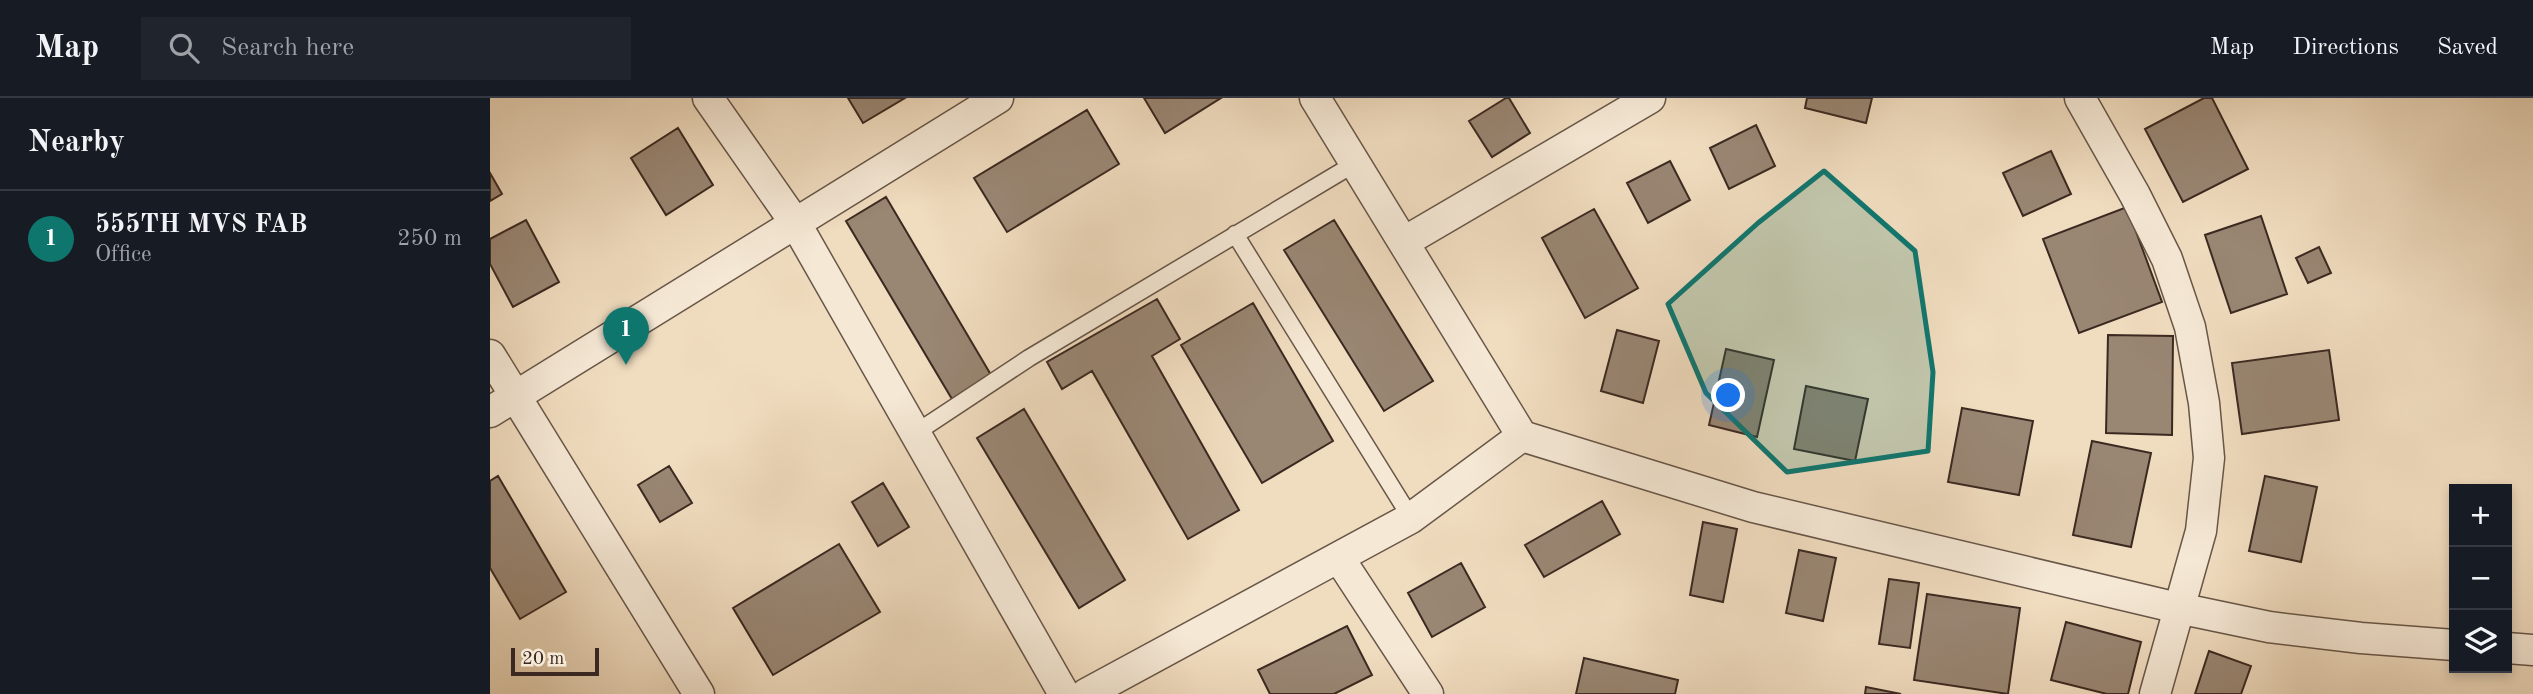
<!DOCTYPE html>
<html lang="en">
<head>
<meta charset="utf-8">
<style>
	body { margin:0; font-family:"Old Standard TT",serif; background:#20242c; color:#f1f3f6 }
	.controls { position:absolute; right:21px; bottom:21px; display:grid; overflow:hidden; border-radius:0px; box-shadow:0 4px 10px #0003 }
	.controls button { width:63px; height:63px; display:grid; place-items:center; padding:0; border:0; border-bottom:2px solid #363941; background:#171b24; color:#f1f3f6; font:35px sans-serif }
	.scale { position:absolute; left:21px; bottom:18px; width:88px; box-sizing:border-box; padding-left:7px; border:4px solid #3b2921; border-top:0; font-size:19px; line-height:24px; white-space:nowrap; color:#3b2921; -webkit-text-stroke:5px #f5e8d5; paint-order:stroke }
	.you { position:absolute; left:1239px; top:298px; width:24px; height:24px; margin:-18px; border:5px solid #fff; border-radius:50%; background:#1a73e8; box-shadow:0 0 0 10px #1a73e833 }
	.badge { display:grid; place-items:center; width:46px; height:46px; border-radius:50%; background:#0f766e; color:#fff; font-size:23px; font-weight:700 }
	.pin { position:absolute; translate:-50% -58px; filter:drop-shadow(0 2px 4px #0008) }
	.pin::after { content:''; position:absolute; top:37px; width:24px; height:21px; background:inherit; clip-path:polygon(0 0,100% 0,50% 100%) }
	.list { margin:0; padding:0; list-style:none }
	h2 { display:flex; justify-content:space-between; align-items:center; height:91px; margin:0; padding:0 28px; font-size:30px }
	h2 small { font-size:23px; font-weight:400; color:#9ea1a6 }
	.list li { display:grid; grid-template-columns:46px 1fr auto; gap:21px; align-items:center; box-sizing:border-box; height:98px; padding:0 28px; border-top:2px solid #363941 }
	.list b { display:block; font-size:26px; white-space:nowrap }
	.list p { margin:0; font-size:23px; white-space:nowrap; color:#9ea1a6 }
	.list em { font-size:23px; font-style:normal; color:#9ea1a6 }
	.icon { flex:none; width:38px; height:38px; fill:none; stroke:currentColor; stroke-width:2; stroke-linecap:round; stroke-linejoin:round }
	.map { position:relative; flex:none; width:2043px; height:596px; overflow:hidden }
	header { display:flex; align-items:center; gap:42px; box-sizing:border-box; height:98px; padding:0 35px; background:#171b24; border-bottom:2px solid #363941 }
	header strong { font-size:33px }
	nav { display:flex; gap:38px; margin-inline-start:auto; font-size:24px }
	.search { width:490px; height:63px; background:#20242c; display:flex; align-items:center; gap:18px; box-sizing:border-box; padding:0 24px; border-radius:0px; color:#9ea1a6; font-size:26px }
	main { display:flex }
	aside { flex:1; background:#171b24 }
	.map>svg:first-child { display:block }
	.building { fill:#998673; stroke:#3b2921; stroke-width:2 }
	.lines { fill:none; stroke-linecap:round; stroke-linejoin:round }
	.service-casing { stroke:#685648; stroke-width:19 }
	.minor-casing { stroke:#685648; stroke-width:33 }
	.service { stroke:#f5e8d5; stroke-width:16 }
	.minor { stroke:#f5e8d5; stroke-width:30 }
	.marked { fill:#0f766e; fill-opacity:0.2; stroke:#0f766e; stroke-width:5; stroke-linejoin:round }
</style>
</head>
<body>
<header>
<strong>Map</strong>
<div class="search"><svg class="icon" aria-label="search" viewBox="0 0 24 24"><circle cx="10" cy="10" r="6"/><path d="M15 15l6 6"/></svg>Search here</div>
<nav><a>Map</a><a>Directions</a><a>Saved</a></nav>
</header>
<main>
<aside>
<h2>Nearby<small></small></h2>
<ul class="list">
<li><span class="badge">1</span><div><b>555TH MVS FAB</b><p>Office</p></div><em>250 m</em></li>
</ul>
</aside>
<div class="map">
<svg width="2043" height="596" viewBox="0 0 2043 596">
	<rect width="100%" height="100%" fill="#f0dcbf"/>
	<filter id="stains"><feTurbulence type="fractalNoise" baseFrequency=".00286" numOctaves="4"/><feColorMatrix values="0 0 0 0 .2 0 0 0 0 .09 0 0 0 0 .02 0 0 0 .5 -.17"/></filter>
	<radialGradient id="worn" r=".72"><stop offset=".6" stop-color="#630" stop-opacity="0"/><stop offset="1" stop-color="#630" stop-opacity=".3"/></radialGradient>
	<path class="building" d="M 358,0 L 415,0 L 373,25 Z
		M 654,0 L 731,0 L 675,35 Z
		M 1016,0 L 1019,0 L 1040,35 L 1002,59 L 979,23 Z
		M 1317,0 L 1382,0 L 1376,25 L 1315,10 Z
		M 1714,0 L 1722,0 L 1758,71 L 1693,104 L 1655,31 Z
		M 597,12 L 629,66 L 517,134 L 484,80 Z
		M 1266,27 L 1285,68 L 1239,91 L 1220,50 Z
		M 188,30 L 223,87 L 176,117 L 141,60 Z
		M 1561,53 L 1581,96 L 1533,118 L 1513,75 Z
		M 1180,63 L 1200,102 L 1158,125 L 1137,85 Z
		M 0,75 L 12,96 L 0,103 Z
		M 396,99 L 501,277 L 462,301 L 356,123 Z
		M 1637,109 L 1672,204 L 1589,235 L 1553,141 Z
		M 1104,111 L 1148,190 L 1095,220 L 1052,140 Z
		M 1771,118 L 1797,196 L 1741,215 L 1715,137 Z
		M 36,122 L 69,184 L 23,209 L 0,166 L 0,141 Z
		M 844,122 L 943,283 L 894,313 L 794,152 Z
		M 1829,149 L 1841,175 L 1818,185 L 1806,160 Z
		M 667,201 L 690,241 L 662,258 L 749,412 L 698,441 L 602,273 L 572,291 L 557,264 Z
		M 763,205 L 843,343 L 772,385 L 691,247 Z
		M 1127,232 L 1169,243 L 1153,305 L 1111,293 Z
		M 1618,237 L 1683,238 L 1682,337 L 1616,335 Z
		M 1236,251 L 1284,262 L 1267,339 L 1219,327 Z
		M 1839,252 L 1849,322 L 1752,336 L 1742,265 Z
		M 1316,288 L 1378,301 L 1365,363 L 1304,351 Z
		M 1472,310 L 1543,323 L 1529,397 L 1458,384 Z
		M 534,311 L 635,482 L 589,510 L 487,340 Z
		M 1602,343 L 1661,355 L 1641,449 L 1583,437 Z
		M 179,368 L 202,405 L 170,424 L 148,387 Z
		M 8,378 L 76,494 L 30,521 L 0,470 L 0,383 Z
		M 1775,378 L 1827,389 L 1811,464 L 1759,453 Z
		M 393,385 L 419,429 L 388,448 L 362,404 Z
		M 1112,403 L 1130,436 L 1054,479 L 1035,447 Z
		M 1213,424 L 1247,431 L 1233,504 L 1200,497 Z
		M 349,446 L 390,514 L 283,577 L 243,510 Z
		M 1309,452 L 1346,460 L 1333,523 L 1296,515 Z
		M 971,465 L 995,509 L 942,539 L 918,495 Z
		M 1399,481 L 1429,485 L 1420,550 L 1389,546 Z
		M 1437,496 L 1530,510 L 1518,596 L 1424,582 Z
		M 1576,524 L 1651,544 L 1638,596 L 1617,596 L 1561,582 Z
		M 857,528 L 882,577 L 844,596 L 780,596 L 768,572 Z
		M 1719,553 L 1761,568 L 1751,596 L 1705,596 Z
		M 1094,560 L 1188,582 L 1185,596 L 1086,596 Z
		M 1376,589 L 1411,596 L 1375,596 Z"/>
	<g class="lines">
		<g class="service-casing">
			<path id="service" d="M 745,136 L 921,420
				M 424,336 L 539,260 L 864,66"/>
		</g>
		<g class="minor-casing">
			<path id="minor" d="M 218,0 L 306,126 L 574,596
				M 825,0 L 1032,338 L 1263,409 L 1688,510 L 1779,529 L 1871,540 L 1964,547
				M 1590,0 L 1645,97 L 1677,161 L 1700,229 L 1714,305 L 1719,360 L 1711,433 L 1665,596
				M 914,144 L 1160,0
				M 0,257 L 209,596
				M 0,314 L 508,0
				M 849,460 L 938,596
				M 2017,550 L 2043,552
				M 596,596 L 921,420 L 1032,338"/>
		</g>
		<use href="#service" class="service"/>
		<use href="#minor" class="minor"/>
	</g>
	<path class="marked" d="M 1334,73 L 1425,153 L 1443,274 L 1438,353 L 1297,374 L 1216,295 L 1178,206 L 1268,125 Z"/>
	<rect width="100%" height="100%" filter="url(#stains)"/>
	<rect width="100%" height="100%" fill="url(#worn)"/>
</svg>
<div class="controls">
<button>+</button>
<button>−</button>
<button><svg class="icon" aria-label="layers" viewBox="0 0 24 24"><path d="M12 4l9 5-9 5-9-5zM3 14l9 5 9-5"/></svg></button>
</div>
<div class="scale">20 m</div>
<div class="you"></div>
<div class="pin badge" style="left:136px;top:267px">1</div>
</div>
</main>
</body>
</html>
